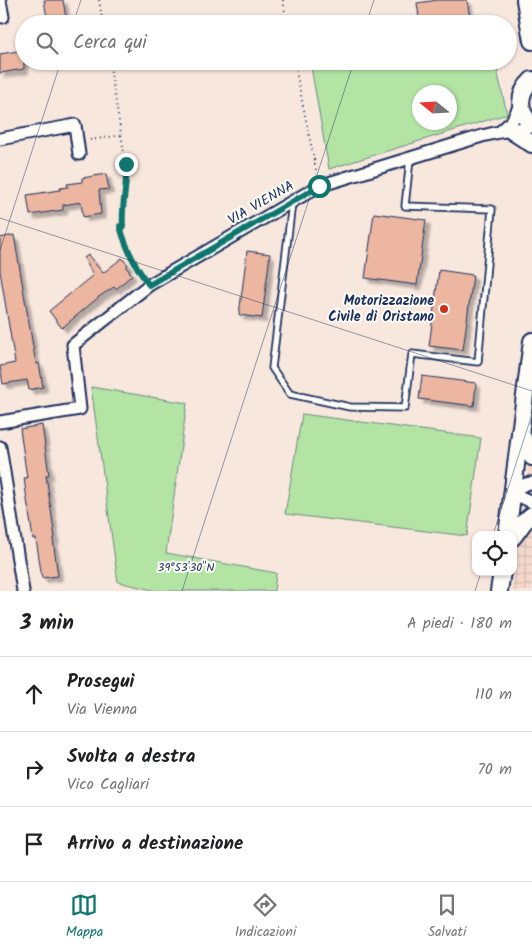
<!DOCTYPE html>
<html lang="it">
<head>
<meta charset="utf-8">
<style>
	body { margin:0; font-family:Kalam,sans-serif; background:#f2f2f2; color:#202124 }
	.controls { position:absolute; right:15px; bottom:15px; display:grid; overflow:hidden; border-radius:10px; box-shadow:0 1px 4px #0004 }
	.controls button { width:45px; height:45px; display:grid; place-items:center; padding:0; border:0; border-bottom:1px solid #e0e0e0; background:#fff; color:#202124; font:25px sans-serif }
	.compass { position:absolute; left:412px; top:85px; width:45px; height:45px; border-radius:50%; background:#fff; box-shadow:0 1px 4px #0004; rotate:288deg }
	.stop { position:absolute; width:15px; height:15px; margin:-11px; border:4px solid #0f766e; border-radius:50%; background:#fff }
	.stop.end { background:#0f766e; border-color:#fff; box-shadow:0 1px 5px #0008 }
	.list { margin:0; padding:0; list-style:none }
	h2 { display:flex; justify-content:space-between; align-items:center; height:65px; margin:0; padding:0 20px; font-size:21px }
	h2 small { font-size:16px; font-weight:400; color:#757577 }
	.list li { display:grid; grid-template-columns:32px 1fr auto; gap:15px; align-items:center; box-sizing:border-box; height:75px; padding:0 20px; border-top:1px solid #e0e0e0 }
	.list b { display:block; font-size:19px; white-space:nowrap }
	.list p { margin:0; font-size:16px; white-space:nowrap; color:#757577 }
	.list em { font-size:16px; font-style:normal; color:#757577 }
	.icon { flex:none; width:28px; height:28px; fill:none; stroke:currentColor; stroke-width:2; stroke-linecap:round; stroke-linejoin:round }
	.map { position:relative; flex:none; width:532px; height:591px; overflow:hidden }
	.search { position:absolute; background:#fff; box-shadow:0 1px 4px #0004; left:15px; right:15px; top:15px; height:55px; display:flex; align-items:center; gap:12px; box-sizing:border-box; padding:0 18px; border-radius:28px; color:#757577; font-size:19px }
	.sheet { height:290px; background:#fff }
	nav { display:flex; justify-content:space-around; align-items:center; box-sizing:border-box; height:70px; border-top:1px solid #e0e0e0; background:#fff; font-size:14px; color:#757577 }
	nav a { display:grid; justify-items:center; gap:2px }
	nav .on { color:#0f766e }
	.map>svg:first-child { display:block }
	.industrial { fill:url(#industrial-grid) }
	.grass { fill:#b3e4a4; stroke:#678a81; fill-rule:evenodd }
	.building { fill:#ecb6a0; stroke:#1b2f5e; filter:url(#shadow) }
	.lines { fill:none; stroke-linecap:round; stroke-linejoin:round }
	.lane-casing { stroke:#1b2f5e; stroke-width:9 }
	.street-casing { stroke:#1b2f5e; stroke-width:15 }
	.secondary-casing { stroke:#1b2f5e; stroke-width:20 }
	.path { stroke:#1b2f5e; stroke-width:2; stroke-dasharray:1 4; stroke-linecap:butt }
	.lane { stroke:#fdfcf7; stroke-width:5.5 }
	.street { stroke:#fdfcf7; stroke-width:11 }
	.secondary { stroke:#fdfcf7; stroke-width:16 }
	.route { stroke:#0f766e; stroke-width:6 }
	.ticks { fill:none; stroke:#1b2f5e; stroke-width:1; stroke-opacity:0.45 }
	.poi-dot { fill:#c8321e; stroke:#fdfcf7; stroke-width:2 }
	.labels { text-anchor:middle; dominant-baseline:central; stroke-width:4; stroke-linejoin:round; paint-order:stroke }
	.street-label { font-size:14px; fill:#1b2f5e; stroke:#fdfcf7 }
	.poi-label { font-size:14px; font-weight:bold; fill:#1b2f5e; stroke:#fdfcf7; text-anchor:end }
	.ticks-label { font-size:12px; text-anchor:middle; fill:#1b2f5e; stroke:#fdfcf7; stroke-width:4; stroke-linejoin:round; paint-order:stroke }
</style>
</head>
<body>
<div class="map">
<svg width="532" height="591" viewBox="0 0 532 591">
	<defs>
		<pattern id="industrial-grid" width="8" height="8" patternUnits="userSpaceOnUse" patternTransform="scale(1.25)"><rect width="8" height="8" fill="#f4d8cb"/><path d="M0 4h8M4 0v8" fill="none" stroke="#d1bab1"/></pattern>
		<filter id="shadow"><feDropShadow dx="4.5" dy="4.5" stdDeviation="1" flood-color="#0004"/></filter>
	</defs>
	<rect width="100%" height="100%" fill="#f8e7dd"/>
	<filter id="ink" filterUnits="userSpaceOnUse"><feTurbulence type="fractalNoise" baseFrequency=".02" numOctaves="2"/><feDisplacementMap in="SourceGraphic" scale="10" xChannelSelector="R" yChannelSelector="G"/><feConvolveMatrix kernelMatrix="1 2 1 2 8 2 1 2 1" color-interpolation-filters="sRGB"/></filter>
	<g filter="url(#ink)">
		<path class="industrial" d="M 532,436 L 532,591 L 512,591 Z"/>
		<path class="grass" d="M 310,61 L 495,61 L 507,114 L 329,169 ZM 450,92 L 450,122 L 420,122 L 420,92 Z
			M 91,387 L 187,403 L 166,553 L 276,573 L 274,591 L 157,591 L 118,582 Z
			M 302,414 L 481,438 L 467,536 L 285,514 Z"/>
		<path class="building" d="M 44,0 L 63,0 L 67,24 L 48,24 Z
			M 438,0 L 467,0 L 471,24 L 420,24 L 417,3 Z
			M 24,50 L 24,69 L 0,73 L 0,54 Z
			M 106,174 L 109,189 L 99,190 L 101,214 L 83,217 L 81,202 L 63,205 L 63,210 L 30,215 L 27,195 L 60,190 L 60,188 L 68,187 L 67,184 L 82,182 L 82,178 Z
			M 374,213 L 426,220 L 417,285 L 365,278 Z
			M 14,235 L 36,364 L 39,363 L 43,387 L 29,390 L 27,380 L 3,384 L 0,366 L 15,363 L 0,271 L 0,238 Z
			M 247,251 L 270,254 L 262,318 L 239,315 Z
			M 88,255 L 103,273 L 122,258 L 128,265 L 126,267 L 132,275 L 116,289 L 114,287 L 100,296 L 62,328 L 49,311 L 93,275 L 84,258 Z
			M 439,270 L 473,275 L 463,350 L 429,346 Z
			M 422,376 L 476,383 L 474,406 L 419,399 Z
			M 42,425 L 49,475 L 46,475 L 55,538 L 53,539 L 58,576 L 42,578 L 36,539 L 33,539 L 26,493 L 24,478 L 27,478 L 20,429 Z"/>
		<g class="lines">
			<g class="lane-casing">
				<path id="lane" d="M 292,203 L 272,368 L 290,394 L 350,407 L 405,408 L 412,354 L 478,362 L 492,209 L 405,206 L 410,159"/>
			</g>
			<g class="street-casing">
				<path id="street" d="M 0,1 L 3,17
					M 501,131 L 512,121 L 521,103
					M 0,139 L 75,125 L 79,154
					M 0,422 L 80,409 L 73,345 L 149,285 L 319,186 L 482,136 C 498,132 515,129 532,127
					M 0,447 L 23,591
					M 532,483 C 524,483 518,488 512,493 L 532,502"/>
			</g>
			<g class="secondary-casing">
				<path id="secondary" d="M 525,0 L 532,41
					M 532,80 C 518,93 517,112 532,124
					M 512,131 L 532,144
					M 520,431 L 532,457
					M 507,535 L 532,341
					M 513,537 L 524,522 L 532,515
					M 499,591 L 502,572"/>
			</g>
			<path class="path" d="M 99,0 L 103,24
				M 283,0 L 287,24
				M 109,61 L 126,164 C 128,185 121,205 123,226 L 120,227 L 125,243 L 141,275
				M 294,61 L 317,174
				M 90,140 L 122,135"/>
			<use href="#lane" class="lane"/>
			<use href="#street" class="street"/>
			<use href="#secondary" class="secondary"/>
		</g>
	</g>
	<g class="lines" filter="url(#ink)">
		<path class="route" d="M 126,164 C 128,185 121,205 123,226 L 120,226 C 126,248 136,268 149,285 L 319,186"/>
	</g>
	<path class="ticks" d="M 73,24 L 81,0M 366,24 L 374,0M 0,218 L 532,391M 0,250 L 61,61M 493,535 L 532,414M 182,591 L 354,61M 475,591 L 481,572"/>
	<circle class="poi-dot" cx="444" cy="309" r="5"/>
	<g class="labels">
		<g class="street-label">
			<text transform="translate(261 203) rotate(-30)">VIA VIENNA</text>
		</g>
		<g class="poi-label">
			<text x="434" y="301">Motorizzazione<tspan x="434" dy="16">Civile di Oristano</tspan></text>
		</g>
	</g>
	<g class="ticks-label">
		<text x="186" y="571">39°53'30"N</text>
	</g>
</svg>
<div class="controls">
<button><svg class="icon" aria-label="locate" viewBox="0 0 24 24"><circle cx="12" cy="12" r="6"/><path d="M12 2v4M12 18v4M2 12h4M18 12h4"/></svg></button>
</div>
<svg class="compass" viewBox="-18 -18 36 36"><path d="M0-13l5 13h-10z" fill="#e53935"/><path d="M0 13l5-13h-10z" fill="#757577"/></svg>
<div class="stop" style="left:319px;top:186px"></div>
<div class="stop end" style="left:126px;top:164px"></div>
<div class="search"><svg class="icon" aria-label="search" viewBox="0 0 24 24"><circle cx="10" cy="10" r="6"/><path d="M15 15l6 6"/></svg>Cerca qui</div>
</div>
<section class="sheet">
<h2>3 min<small>A piedi · 180 m</small></h2>
<ul class="list">
<li><svg class="icon" aria-label="ahead" viewBox="0 0 24 24"><path d="M12 20V5M6 11l6-6 6 6"/></svg><div><b>Prosegui</b><p>Via Vienna</p></div><em>110 m</em></li>
<li><svg class="icon" aria-label="right" viewBox="0 0 24 24"><path d="M7 20v-9h11M14 6l5 5-5 5"/></svg><div><b>Svolta a destra</b><p>Vico Cagliari</p></div><em>70 m</em></li>
<li><svg class="icon" aria-label="arrive" viewBox="0 0 24 24"><path d="M6 21V4h12l-3 4 3 4H6"/></svg><div><b>Arrivo a destinazione</b></div></li>
</ul>
</section>
<nav>
<a class="on"><svg class="icon" aria-label="map" viewBox="0 0 24 24"><path d="M3 6l6-2 6 2 6-2v14l-6 2-6-2-6 2zM9 4v14M15 6v14"/></svg>Mappa</a>
<a><svg class="icon" aria-label="directions" viewBox="0 0 24 24"><path d="M12 3l9 9-9 9-9-9zM9 14v-3h6M13 9l2 2-2 2"/></svg>Indicazioni</a>
<a><svg class="icon" aria-label="saved" viewBox="0 0 24 24"><path d="M7 4h10v16l-5-4-5 4z"/></svg>Salvati</a>
</nav>
</body>
</html>
